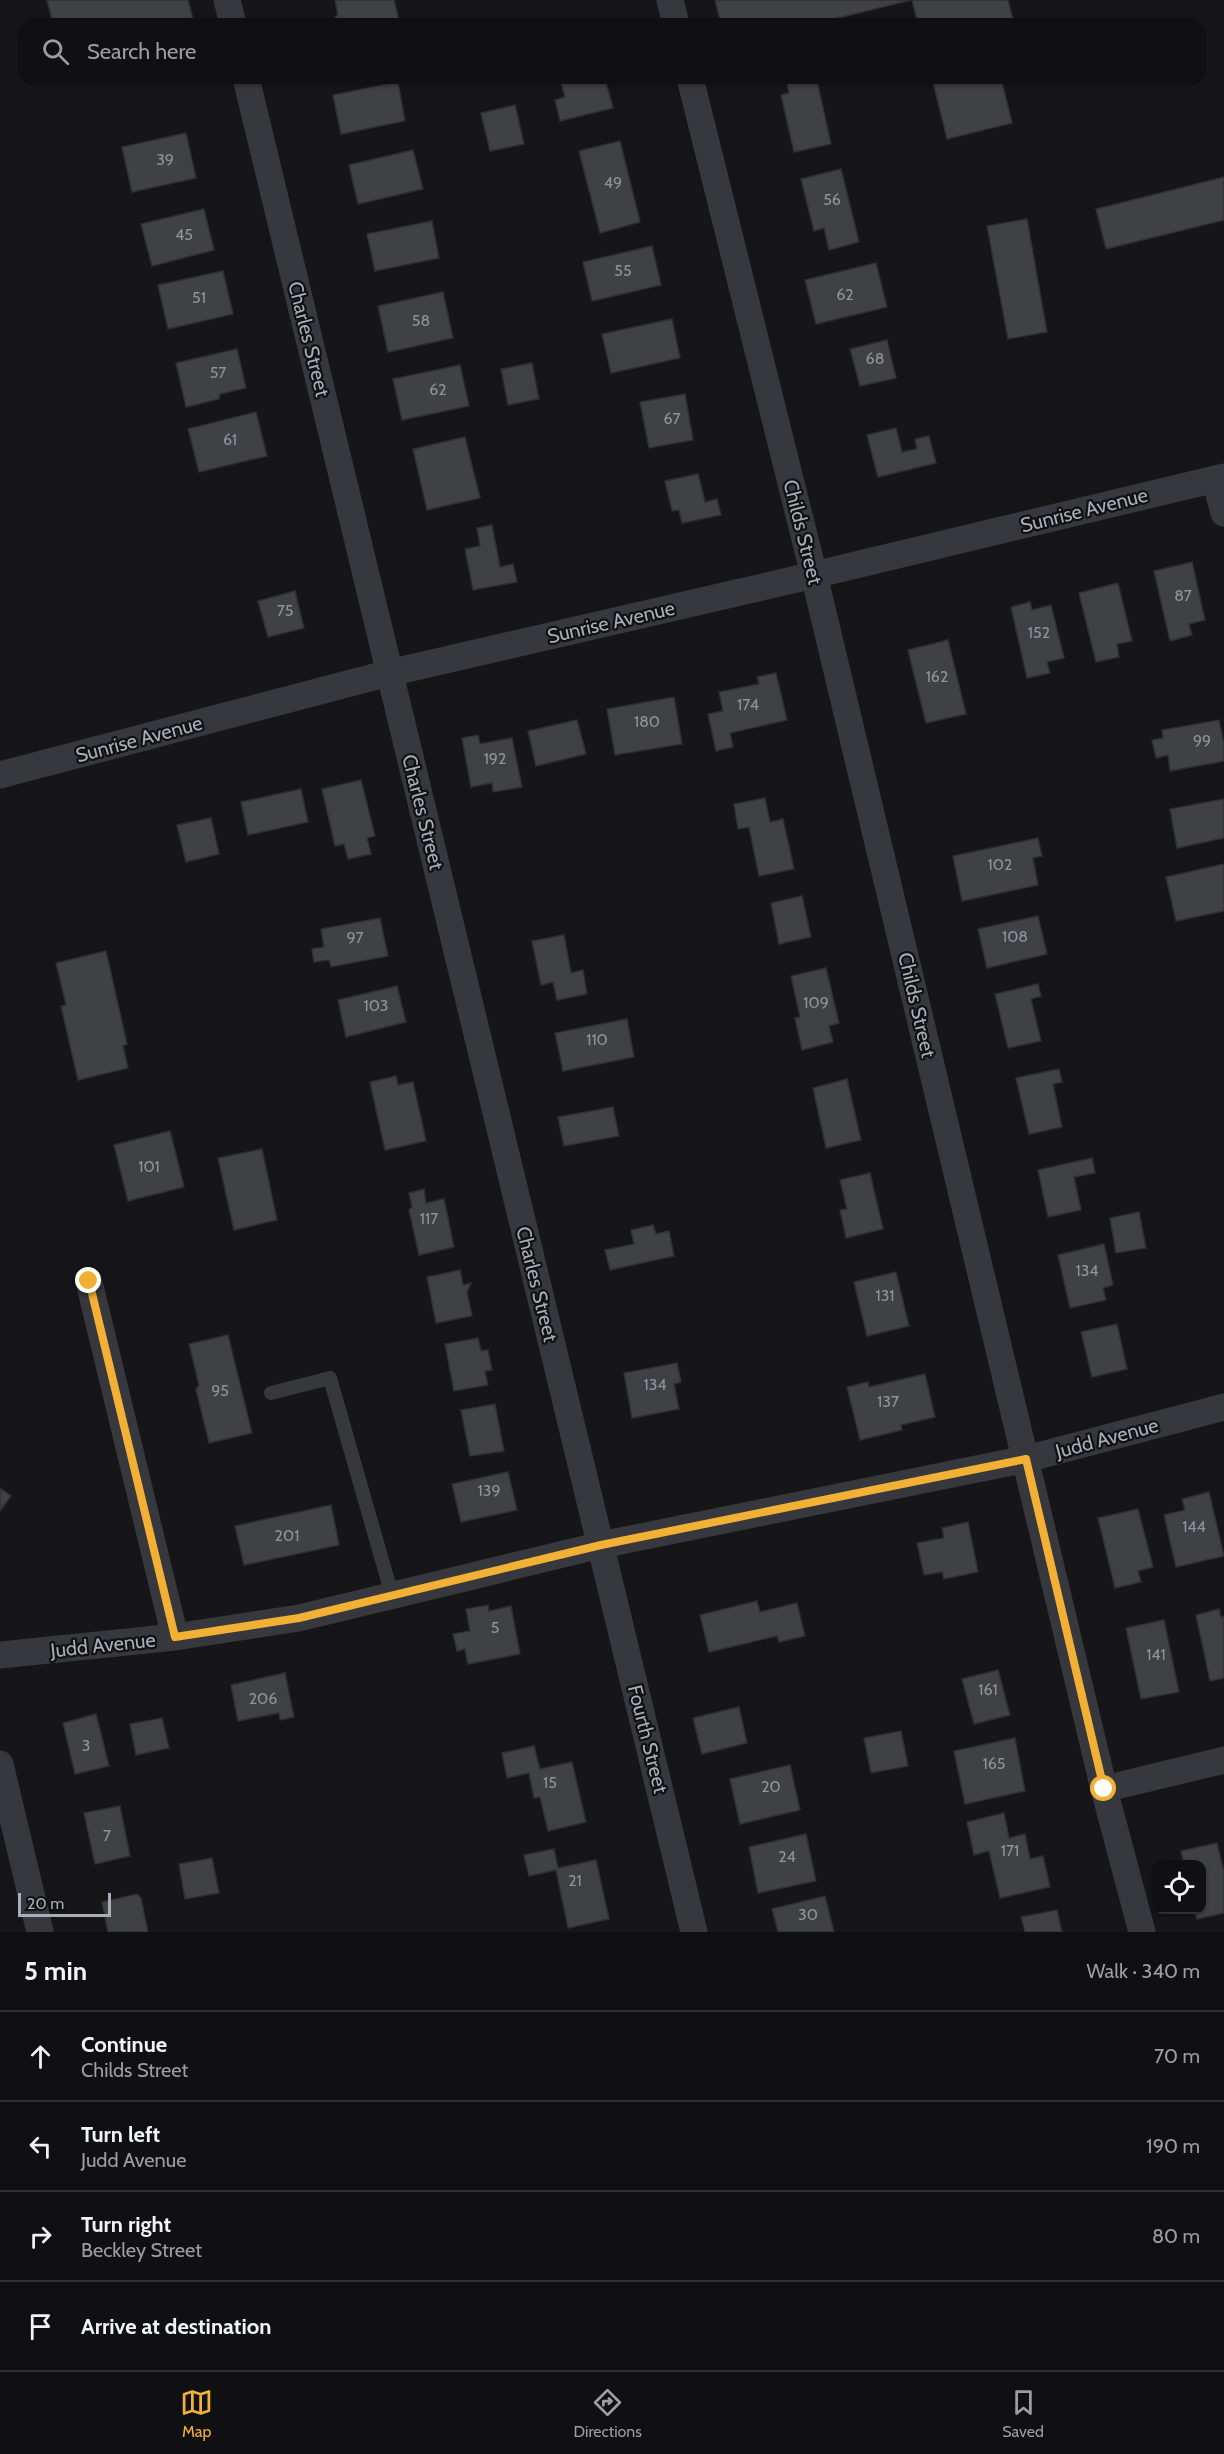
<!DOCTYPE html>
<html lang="en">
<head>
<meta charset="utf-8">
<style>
	body { margin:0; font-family:Cabin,sans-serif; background:#19191b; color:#f1f3f6 }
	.controls { position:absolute; right:18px; bottom:18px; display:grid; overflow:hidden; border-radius:12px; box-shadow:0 2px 4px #0004 }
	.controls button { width:54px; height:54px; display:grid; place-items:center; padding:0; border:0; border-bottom:2px solid #303032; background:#101012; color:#f1f3f6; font:30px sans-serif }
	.scale { position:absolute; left:18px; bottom:15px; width:93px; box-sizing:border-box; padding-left:6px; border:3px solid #a8adb8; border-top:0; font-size:16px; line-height:21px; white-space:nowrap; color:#a8adb8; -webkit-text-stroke:4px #111113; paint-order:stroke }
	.stop { position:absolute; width:18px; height:18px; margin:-14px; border:4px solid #f2b134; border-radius:50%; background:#fff }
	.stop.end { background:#f2b134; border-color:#fff; box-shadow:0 2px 6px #0008 }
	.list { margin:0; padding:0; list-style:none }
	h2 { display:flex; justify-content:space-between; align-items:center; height:78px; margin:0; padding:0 24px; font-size:26px }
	h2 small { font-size:20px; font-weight:400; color:#9c9d9f }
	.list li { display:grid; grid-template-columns:39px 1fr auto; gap:18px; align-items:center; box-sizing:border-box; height:90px; padding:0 24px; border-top:2px solid #303032 }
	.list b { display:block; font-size:22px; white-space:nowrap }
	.list p { margin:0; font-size:20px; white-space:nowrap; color:#9c9d9f }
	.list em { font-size:20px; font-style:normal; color:#9c9d9f }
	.icon { flex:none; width:33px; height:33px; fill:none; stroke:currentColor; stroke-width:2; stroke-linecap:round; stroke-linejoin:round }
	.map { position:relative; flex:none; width:1224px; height:1932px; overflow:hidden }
	.search { position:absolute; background:#101012; box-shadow:0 2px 4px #0004; left:18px; right:18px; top:18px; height:66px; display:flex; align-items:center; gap:15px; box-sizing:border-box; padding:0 21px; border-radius:18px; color:#9c9d9f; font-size:22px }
	.sheet { height:438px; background:#101012 }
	nav { display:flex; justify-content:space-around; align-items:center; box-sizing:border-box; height:84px; border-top:2px solid #303032; background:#101012; font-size:16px; color:#9c9d9f }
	nav a { display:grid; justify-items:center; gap:3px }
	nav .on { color:#f2b134 }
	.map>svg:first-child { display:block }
	.building { fill:#404145; stroke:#303034; stroke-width:1.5 }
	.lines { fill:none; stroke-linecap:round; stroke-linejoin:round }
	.lane { stroke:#37383d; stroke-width:14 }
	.street { stroke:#37383d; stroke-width:27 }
	.route { stroke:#f2b134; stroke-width:8 }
	.labels { text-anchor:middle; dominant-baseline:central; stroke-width:4.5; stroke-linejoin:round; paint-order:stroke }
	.number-label { font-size:16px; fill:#8e929b }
	.street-label { font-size:20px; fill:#a8adb8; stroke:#111113 }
</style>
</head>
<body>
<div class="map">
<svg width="1224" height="1932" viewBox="0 0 1224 1932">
	<rect width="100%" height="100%" fill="#161618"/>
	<path class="building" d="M 47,0 L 188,0 L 194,23 L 53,24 Z
		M 335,0 L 394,0 L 400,24 L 337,24 L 335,17 L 338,15 Z
		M 715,0 L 911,0 L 814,24 L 721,24 Z
		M 912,0 L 1008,0 L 1014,23 L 918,24 Z
		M 560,78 L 605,78 L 613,108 L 560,121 L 555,100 L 565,97 Z
		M 786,78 L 822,78 L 817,81 L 831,144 L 794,152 L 781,95 L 789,93 Z
		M 932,78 L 1001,78 L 1012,123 L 947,139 Z
		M 398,82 L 405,121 L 341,134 L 333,95 Z
		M 515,105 L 524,144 L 490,151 L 481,113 Z
		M 186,133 L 196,178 L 132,192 L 122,147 Z
		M 620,141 L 640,222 L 600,233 L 579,151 Z
		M 413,150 L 423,189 L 358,204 L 349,165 Z
		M 841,169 L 859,242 L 829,250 L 824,228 L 814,231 L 801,179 Z
		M 1224,177 L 1224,220 L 1106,249 L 1096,209 Z
		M 204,209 L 214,250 L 152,266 L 141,224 Z
		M 1027,219 L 1047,332 L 1008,339 L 987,226 Z
		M 432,221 L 439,258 L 375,271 L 367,234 Z
		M 652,246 L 661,285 L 592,301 L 583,262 Z
		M 876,263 L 887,307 L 816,324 L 805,280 Z
		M 223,271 L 233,314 L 168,329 L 158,285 Z
		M 443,292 L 453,338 L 388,352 L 378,306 Z
		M 672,319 L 680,358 L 611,373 L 602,334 Z
		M 887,340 L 896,378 L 860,386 L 850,349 Z
		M 237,349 L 246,388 L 220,394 L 219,399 L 186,407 L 176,363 Z
		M 532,363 L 539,399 L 508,405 L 501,369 Z
		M 460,365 L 469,406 L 402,420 L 393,379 Z
		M 685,394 L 693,440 L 649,448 L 640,402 Z
		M 256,412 L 267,456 L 199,472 L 188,429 Z
		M 896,428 L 902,452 L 917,449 L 915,439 L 929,436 L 936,463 L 878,477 L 867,435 Z
		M 465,437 L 480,498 L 427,510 L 413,449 Z
		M 698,474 L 705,502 L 717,499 L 721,515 L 682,523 L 679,510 L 672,511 L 665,481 Z
		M 492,525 L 500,567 L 513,564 L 517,582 L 473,590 L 465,549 L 480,546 L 477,528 Z
		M 1192,562 L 1205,620 L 1189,624 L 1192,635 L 1170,641 L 1154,571 Z
		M 1118,583 L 1132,641 L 1117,644 L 1119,657 L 1096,662 L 1079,593 Z
		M 295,591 L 304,628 L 268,637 L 258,601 Z
		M 1030,602 L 1032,610 L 1051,605 L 1064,658 L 1047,662 L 1050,673 L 1027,678 L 1011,607 Z
		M 948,640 L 966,714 L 926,723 L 908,650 Z
		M 776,673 L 787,720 L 730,733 L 733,747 L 716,751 L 708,714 L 723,711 L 719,692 L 759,684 L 757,677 Z
		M 674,697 L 682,744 L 615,755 L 607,709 Z
		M 577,720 L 586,754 L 536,766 L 528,731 Z
		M 1219,720 L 1224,744 L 1224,761 L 1170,771 L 1168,755 L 1156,758 L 1152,740 L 1163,738 L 1162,730 Z
		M 478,735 L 480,744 L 512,738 L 522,787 L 493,792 L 492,783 L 471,787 L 462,738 Z
		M 361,780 L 375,836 L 367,838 L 371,854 L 348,859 L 344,844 L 335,846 L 322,789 Z
		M 301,789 L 308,822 L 248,835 L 241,802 Z
		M 765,798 L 770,822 L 783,819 L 794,869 L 759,876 L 749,827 L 738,829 L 734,804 Z
		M 1224,799 L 1224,838 L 1177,848 L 1170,809 Z
		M 211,818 L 219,854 L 186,862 L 177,825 Z
		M 1038,838 L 1042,856 L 1033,858 L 1038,885 L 962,901 L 953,856 Z
		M 1224,864 L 1224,911 L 1176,921 L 1166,877 Z
		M 802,896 L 811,937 L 779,944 L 771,903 Z
		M 1038,916 L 1047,954 L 987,968 L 978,929 Z
		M 380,918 L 388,956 L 331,967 L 329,960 L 314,962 L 312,949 L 324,947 L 321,929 Z
		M 564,935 L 571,973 L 583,970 L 587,994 L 557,1000 L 553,982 L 541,985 L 532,941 Z
		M 106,951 L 127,1044 L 123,1046 L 128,1068 L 78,1080 L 61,1006 L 66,1005 L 56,963 Z
		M 826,968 L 839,1023 L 829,1026 L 833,1042 L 802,1050 L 795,1018 L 800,1017 L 791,976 Z
		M 1038,984 L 1041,996 L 1031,999 L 1041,1041 L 1008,1048 L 995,994 Z
		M 397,986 L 406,1022 L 346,1037 L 338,1000 Z
		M 627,1019 L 634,1057 L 563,1071 L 555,1033 Z
		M 1059,1069 L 1062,1082 L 1053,1084 L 1062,1127 L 1029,1134 L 1016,1078 Z
		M 396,1076 L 398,1085 L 413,1082 L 426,1141 L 385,1150 L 370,1082 Z
		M 847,1079 L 861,1140 L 826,1148 L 813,1088 Z
		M 613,1107 L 619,1136 L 564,1146 L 558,1117 Z
		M 170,1131 L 184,1187 L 128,1201 L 114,1145 Z
		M 262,1149 L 277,1220 L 234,1230 L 218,1158 Z
		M 1092,1158 L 1095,1173 L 1074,1177 L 1081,1210 L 1048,1217 L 1038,1170 Z
		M 870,1173 L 883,1229 L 846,1238 L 840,1210 L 847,1209 L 840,1180 Z
		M 424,1189 L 426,1203 L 444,1199 L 454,1247 L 419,1255 L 409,1210 L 412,1207 L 409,1193 Z
		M 1139,1212 L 1146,1248 L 1116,1253 L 1110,1218 Z
		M 653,1225 L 656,1234 L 669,1231 L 674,1256 L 610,1270 L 605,1250 L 634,1244 L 631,1230 Z
		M 1104,1244 L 1113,1285 L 1103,1288 L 1106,1300 L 1070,1308 L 1058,1255 Z
		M 460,1270 L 463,1285 L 471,1283 L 467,1292 L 472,1316 L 436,1323 L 427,1277 Z
		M 896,1272 L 909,1326 L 867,1336 L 854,1282 Z
		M 1117,1324 L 1127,1369 L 1092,1377 L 1081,1332 Z
		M 228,1335 L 252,1433 L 209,1443 L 196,1389 L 199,1385 L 189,1344 Z
		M 478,1338 L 481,1351 L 488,1350 L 492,1370 L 485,1371 L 488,1385 L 454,1391 L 445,1344 Z
		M 677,1363 L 681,1382 L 674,1384 L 679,1409 L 632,1418 L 624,1373 Z
		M 925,1374 L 935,1417 L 901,1425 L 902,1430 L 860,1440 L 847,1387 L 868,1382 L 869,1387 Z
		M 495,1404 L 504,1451 L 470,1456 L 461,1410 Z
		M 508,1472 L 517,1510 L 461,1522 L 452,1484 Z
		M 0,1488 L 11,1496 L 0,1511 Z
		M 1209,1492 L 1224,1556 L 1176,1567 L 1164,1515 L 1185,1510 L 1182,1499 Z
		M 331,1505 L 339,1545 L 244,1565 L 235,1526 Z
		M 1138,1509 L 1153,1567 L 1138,1571 L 1141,1582 L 1115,1588 L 1098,1518 Z
		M 968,1522 L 978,1572 L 944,1579 L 942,1572 L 924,1575 L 917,1543 L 944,1538 L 942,1528 Z
		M 757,1601 L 760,1612 L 797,1603 L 805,1636 L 779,1642 L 777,1636 L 709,1652 L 700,1615 Z
		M 488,1605 L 489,1611 L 511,1606 L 520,1654 L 468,1664 L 465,1649 L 457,1651 L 453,1634 L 470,1631 L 466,1609 Z
		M 1219,1609 L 1221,1617 L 1224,1616 L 1224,1678 L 1210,1681 L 1196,1615 Z
		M 1164,1620 L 1179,1692 L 1141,1699 L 1126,1628 Z
		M 998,1670 L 1010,1715 L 974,1724 L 962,1679 Z
		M 285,1673 L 294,1717 L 280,1720 L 279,1713 L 238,1721 L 231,1685 Z
		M 739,1707 L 747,1743 L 702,1754 L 693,1718 Z
		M 96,1714 L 109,1766 L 75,1774 L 63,1723 Z
		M 162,1718 L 169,1748 L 136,1755 L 130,1724 Z
		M 901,1731 L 908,1766 L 871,1773 L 864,1738 Z
		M 1015,1738 L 1025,1791 L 965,1804 L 954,1751 Z
		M 534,1746 L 540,1769 L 572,1762 L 586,1822 L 548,1831 L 540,1797 L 534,1798 L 529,1773 L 507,1778 L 502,1753 Z
		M 790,1765 L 800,1810 L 740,1824 L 730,1779 Z
		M 120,1806 L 130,1856 L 95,1864 L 84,1813 Z
		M 1004,1813 L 1009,1838 L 1025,1834 L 1030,1859 L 1043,1856 L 1050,1887 L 1000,1898 L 989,1851 L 974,1855 L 967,1822 Z
		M 806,1834 L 816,1881 L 758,1893 L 749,1847 Z
		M 1217,1843 L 1224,1872 L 1224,1913 L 1197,1919 L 1194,1910 L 1202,1910 L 1202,1864 L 1184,1864 L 1181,1851 Z
		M 554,1849 L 558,1868 L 596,1860 L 609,1919 L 568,1928 L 556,1870 L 529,1876 L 524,1855 Z
		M 212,1858 L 219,1893 L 185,1899 L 179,1864 Z
		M 137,1894 L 141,1898 L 148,1932 L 108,1932 L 102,1902 Z
		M 825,1896 L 834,1932 L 778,1932 L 772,1909 Z
		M 1057,1910 L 1062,1932 L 1025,1932 L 1021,1917 Z"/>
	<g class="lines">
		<path class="lane" d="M 271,1393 L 330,1378 L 392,1595"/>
		<path class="street" d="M 227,0 L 233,24
			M 670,0 L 676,24
			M 246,78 L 694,1932
			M 690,78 L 814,575 L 1104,1789 L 1142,1932
			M 1215,479 L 1224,513
			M 0,775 L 389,673 L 814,575 L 1224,477
			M 89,1282 L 175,1637
			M 0,1655 L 175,1637 L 299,1618 L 601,1545 L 1026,1459 L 1224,1407
			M 0,1764 L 40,1932
			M 1104,1789 L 1224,1760"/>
	</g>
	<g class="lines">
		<path class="route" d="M 89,1281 L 175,1637 L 299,1618 L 601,1545 L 1026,1459 L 1104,1789"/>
	</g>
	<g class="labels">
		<g class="number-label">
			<text x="165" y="159">39</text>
			<text x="613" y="182">49</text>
			<text x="832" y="199">56</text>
			<text x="184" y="234">45</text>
			<text x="623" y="270">55</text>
			<text x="845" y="294">62</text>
			<text x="199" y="297">51</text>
			<text x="421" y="320">58</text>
			<text x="875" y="358">68</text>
			<text x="218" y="372">57</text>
			<text x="438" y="389">62</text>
			<text x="672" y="418">67</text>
			<text x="230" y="439">61</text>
			<text x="1183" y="595">87</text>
			<text x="285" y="610">75</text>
			<text x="1039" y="632">152</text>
			<text x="937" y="676">162</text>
			<text x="748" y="704">174</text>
			<text x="647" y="721">180</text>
			<text x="1202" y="740">99</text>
			<text x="495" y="758">192</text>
			<text x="1000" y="864">102</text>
			<text x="1015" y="936">108</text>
			<text x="355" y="937">97</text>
			<text x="816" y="1002">109</text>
			<text x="376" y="1005">103</text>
			<text x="597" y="1039">110</text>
			<text x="149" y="1166">101</text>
			<text x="429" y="1218">117</text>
			<text x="1087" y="1270">134</text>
			<text x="885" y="1295">131</text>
			<text x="655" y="1384">134</text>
			<text x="220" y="1390">95</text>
			<text x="888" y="1401">137</text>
			<text x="489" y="1490">139</text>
			<text x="1194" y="1526">144</text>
			<text x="287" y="1535">201</text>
			<text x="495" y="1627">5</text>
			<text x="1156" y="1654">141</text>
			<text x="988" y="1689">161</text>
			<text x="263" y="1698">206</text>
			<text x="86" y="1745">3</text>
			<text x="994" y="1763">165</text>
			<text x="550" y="1782">15</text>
			<text x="771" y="1786">20</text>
			<text x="107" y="1835">7</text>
			<text x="1010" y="1850">171</text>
			<text x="787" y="1856">24</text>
			<text x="575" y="1880">21</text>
			<text x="808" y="1914">30</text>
		</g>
		<g class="street-label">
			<text transform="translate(309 339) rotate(76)">Charles Street</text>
			<text transform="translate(1084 510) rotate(-14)">Sunrise Avenue</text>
			<text transform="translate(803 532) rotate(76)">Childs Street</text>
			<text transform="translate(611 622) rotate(-13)">Sunrise Avenue</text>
			<text transform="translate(139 739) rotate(-15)">Sunrise Avenue</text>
			<text transform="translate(423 812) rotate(76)">Charles Street</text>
			<text transform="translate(917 1005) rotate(77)">Childs Street</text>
			<text transform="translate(537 1284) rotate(76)">Charles Street</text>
			<text transform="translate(1107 1438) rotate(-15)">Judd Avenue</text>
			<text transform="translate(103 1645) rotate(-6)">Judd Avenue</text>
			<text transform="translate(648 1739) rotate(76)">Fourth Street</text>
		</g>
	</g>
</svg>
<div class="controls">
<button><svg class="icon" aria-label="locate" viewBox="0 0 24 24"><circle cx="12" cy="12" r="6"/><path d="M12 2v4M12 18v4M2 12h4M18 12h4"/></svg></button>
</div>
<div class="scale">20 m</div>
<div class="stop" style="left:1104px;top:1789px"></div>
<div class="stop end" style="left:89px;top:1281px"></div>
<div class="search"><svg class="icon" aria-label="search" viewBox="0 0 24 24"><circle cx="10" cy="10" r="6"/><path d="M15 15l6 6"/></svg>Search here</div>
</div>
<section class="sheet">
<h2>5 min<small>Walk · 340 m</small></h2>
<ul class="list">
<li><svg class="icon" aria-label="ahead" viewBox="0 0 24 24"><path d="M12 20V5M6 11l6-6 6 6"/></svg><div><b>Continue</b><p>Childs Street</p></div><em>70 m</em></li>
<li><svg class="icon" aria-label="left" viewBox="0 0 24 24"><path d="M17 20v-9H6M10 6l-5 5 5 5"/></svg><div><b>Turn left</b><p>Judd Avenue</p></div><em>190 m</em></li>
<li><svg class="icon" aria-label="right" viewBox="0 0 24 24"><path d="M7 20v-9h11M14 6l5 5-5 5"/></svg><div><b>Turn right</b><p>Beckley Street</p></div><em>80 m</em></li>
<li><svg class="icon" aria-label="arrive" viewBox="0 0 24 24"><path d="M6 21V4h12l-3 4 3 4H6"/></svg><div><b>Arrive at destination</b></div></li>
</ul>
</section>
<nav>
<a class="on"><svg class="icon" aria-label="map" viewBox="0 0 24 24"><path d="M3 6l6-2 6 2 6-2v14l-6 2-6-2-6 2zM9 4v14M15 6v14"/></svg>Map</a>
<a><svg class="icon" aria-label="directions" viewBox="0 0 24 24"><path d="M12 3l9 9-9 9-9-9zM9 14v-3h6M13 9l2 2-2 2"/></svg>Directions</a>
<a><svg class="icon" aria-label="saved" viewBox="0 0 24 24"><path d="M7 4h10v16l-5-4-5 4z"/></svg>Saved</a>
</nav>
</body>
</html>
